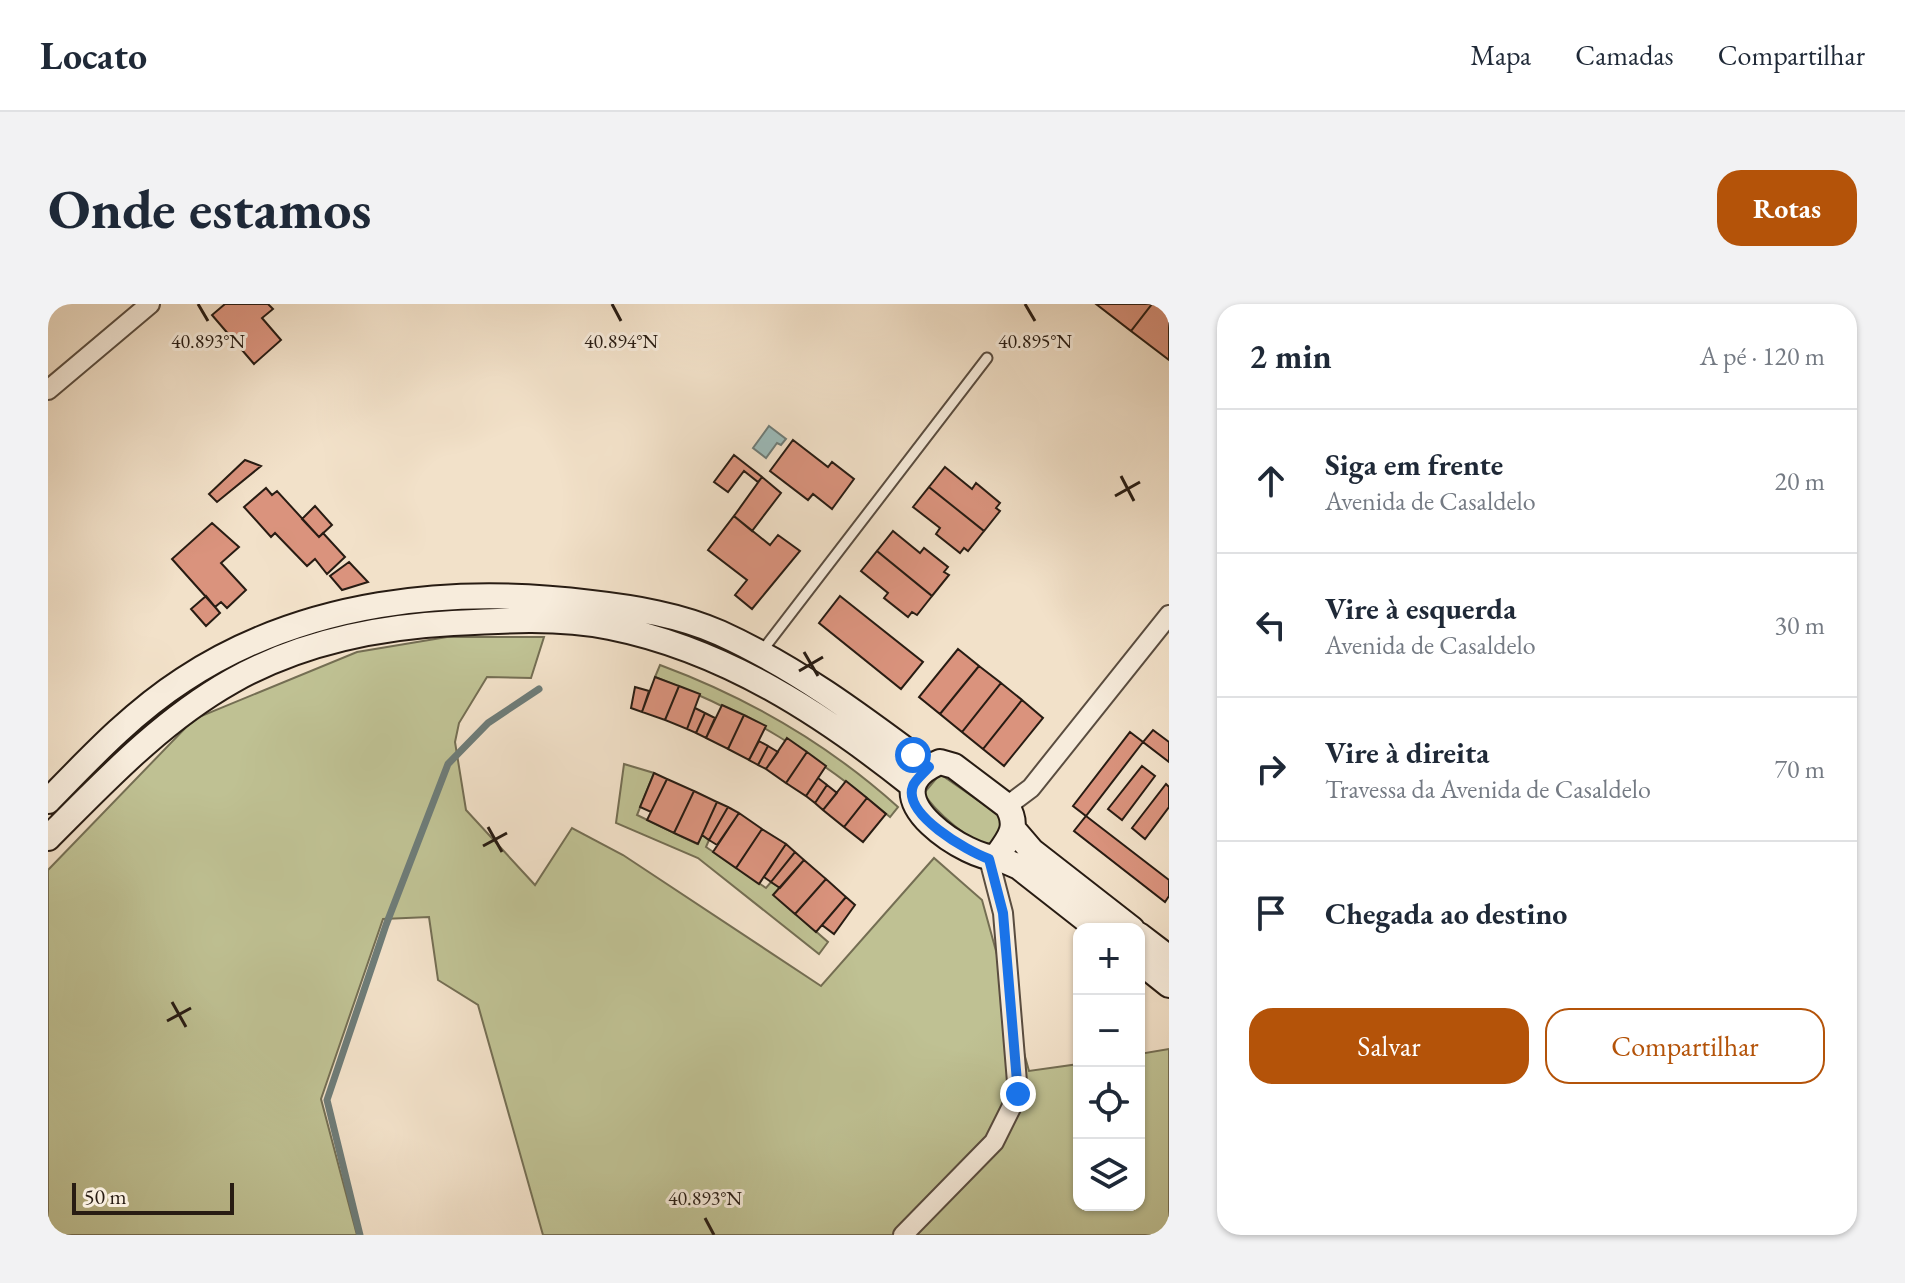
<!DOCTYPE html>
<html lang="pt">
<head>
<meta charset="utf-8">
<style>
	body { margin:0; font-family:"EB Garamond",serif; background:#f2f2f3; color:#1f2937 }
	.controls { position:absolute; right:24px; bottom:24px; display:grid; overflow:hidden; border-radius:16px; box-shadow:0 2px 6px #0004 }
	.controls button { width:72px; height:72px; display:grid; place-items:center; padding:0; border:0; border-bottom:2px solid #e0e1e3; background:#fff; color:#1f2937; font:40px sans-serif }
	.scale { position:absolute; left:24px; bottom:20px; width:162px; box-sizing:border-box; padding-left:8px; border:4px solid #281c13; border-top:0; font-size:22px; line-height:28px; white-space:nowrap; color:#281c13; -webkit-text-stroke:6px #f7ecdc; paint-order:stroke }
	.stop { position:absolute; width:24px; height:24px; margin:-18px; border:6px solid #1a73e8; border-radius:50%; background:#fff }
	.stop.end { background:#1a73e8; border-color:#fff; box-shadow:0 2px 8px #0008 }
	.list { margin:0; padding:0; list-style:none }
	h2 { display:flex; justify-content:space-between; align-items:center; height:104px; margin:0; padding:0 32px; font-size:34px }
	h2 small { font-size:26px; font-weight:400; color:#747a83 }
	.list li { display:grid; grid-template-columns:52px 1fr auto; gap:24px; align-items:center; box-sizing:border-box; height:144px; padding:0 32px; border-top:2px solid #e0e1e3 }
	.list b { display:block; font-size:30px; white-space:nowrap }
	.list p { margin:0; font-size:26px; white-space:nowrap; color:#747a83 }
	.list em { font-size:26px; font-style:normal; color:#747a83 }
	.actions { display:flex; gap:16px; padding:24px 32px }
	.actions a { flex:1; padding:18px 0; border:2px solid #b45309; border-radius:24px; text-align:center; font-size:28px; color:#b45309 }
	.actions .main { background:#b45309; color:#fff }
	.icon { flex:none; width:44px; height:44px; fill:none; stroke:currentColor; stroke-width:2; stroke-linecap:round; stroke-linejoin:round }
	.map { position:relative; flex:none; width:1121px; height:931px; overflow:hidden; border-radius:24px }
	header { display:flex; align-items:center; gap:48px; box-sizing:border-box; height:112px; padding:0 40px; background:#fff; border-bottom:2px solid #e0e1e3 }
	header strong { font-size:38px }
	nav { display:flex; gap:44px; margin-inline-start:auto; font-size:28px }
	.intro { display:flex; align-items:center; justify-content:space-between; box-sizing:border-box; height:192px; padding:0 48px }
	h1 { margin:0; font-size:56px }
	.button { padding:20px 36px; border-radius:24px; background:#b45309; color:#fff; font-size:28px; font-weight:700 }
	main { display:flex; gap:48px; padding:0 48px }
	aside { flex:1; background:#fff; border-radius:24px; box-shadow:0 2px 6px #0004 }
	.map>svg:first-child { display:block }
	.green { fill:#bfc193; stroke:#746e53; stroke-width:2 }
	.water { fill:#9cbcbb; stroke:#6e7c78; stroke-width:2 }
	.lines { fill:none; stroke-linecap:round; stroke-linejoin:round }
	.stream { stroke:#6e7c78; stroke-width:7 }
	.building { fill:#da937d; stroke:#281c13; stroke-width:2 }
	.lane-casing { stroke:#5a4d40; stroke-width:13 }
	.street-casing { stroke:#5a4d40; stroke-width:22 }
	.secondary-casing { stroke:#281c13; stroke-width:28 }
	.lane { stroke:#f7ecdc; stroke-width:9 }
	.street { stroke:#f7ecdc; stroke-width:18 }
	.secondary { stroke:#f7ecdc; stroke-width:24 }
	.route { stroke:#1a73e8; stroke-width:10 }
	.ticks { fill:none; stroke:#281c13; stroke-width:3 }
	.ticks-label { font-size:20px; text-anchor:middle; fill:#281c13; stroke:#f7ecdc; stroke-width:6; stroke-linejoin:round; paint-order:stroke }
</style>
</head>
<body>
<header>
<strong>Locato</strong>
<nav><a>Mapa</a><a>Camadas</a><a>Compartilhar</a></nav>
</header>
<div class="intro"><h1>Onde estamos</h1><a class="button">Rotas</a></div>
<main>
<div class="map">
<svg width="1121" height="931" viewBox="0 0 1121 931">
	<rect width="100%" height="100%" fill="#f2e1c9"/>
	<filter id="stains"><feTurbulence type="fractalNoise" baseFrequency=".0025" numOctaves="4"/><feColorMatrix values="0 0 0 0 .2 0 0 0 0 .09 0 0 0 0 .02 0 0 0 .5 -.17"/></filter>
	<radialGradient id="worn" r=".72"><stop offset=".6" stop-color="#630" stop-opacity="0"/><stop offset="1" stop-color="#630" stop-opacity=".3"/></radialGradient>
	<path class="green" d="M 399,333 L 496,333 L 483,374 L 439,373 L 411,419 L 407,438 L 418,506 L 487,581 L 524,524 L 575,551 L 773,682 L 886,554 L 934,596 L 981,767 L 1031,760 L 1031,901 L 1091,901 L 1091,750 L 1121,745 L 1121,931 L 495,931 L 430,701 L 390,676 L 381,613 L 335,615 L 273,795 L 309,931 L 0,931 L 0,566 L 146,415 L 309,348 Z
		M 612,361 C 701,394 779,439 850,503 L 842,513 C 767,450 698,408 607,373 Z
		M 576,460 L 606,469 L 589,511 L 649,540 L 654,531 L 661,536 L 658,543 L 718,584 L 723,578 L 732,584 L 726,591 L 780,638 L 771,650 L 650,554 L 568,519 Z
		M 892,470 L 954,513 L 955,520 L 944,539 C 927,544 883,504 876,489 Z"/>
	<path class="water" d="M 721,122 L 738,135 L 733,141 L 729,139 L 718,154 L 705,144 Z"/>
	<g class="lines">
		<path class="stream" d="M 312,931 L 279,796 L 338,621 L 400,460 L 440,419 L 491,385"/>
	</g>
	<path class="building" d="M 177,0 L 220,0 L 225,5 L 214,14 L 233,36 L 206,60 L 164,11 Z
		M 1048,0 L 1104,0 L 1083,27 Z
		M 1104,0 L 1121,3 L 1121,56 L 1083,27 Z
		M 745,136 L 780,163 L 784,158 L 806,175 L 784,205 L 765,190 L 760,196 L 722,167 Z
		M 686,151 L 714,173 L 710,178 L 696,167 L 680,188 L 666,178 Z
		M 197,156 L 213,162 L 169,198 L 161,190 Z
		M 897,163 L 924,185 L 928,179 L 952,199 L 948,204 L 952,207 L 936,227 L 881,183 Z
		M 714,173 L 733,189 L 704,227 L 686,212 Z
		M 881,183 L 936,227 L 920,247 L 916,244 L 912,249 L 888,230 L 892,224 L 865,203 Z
		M 218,184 L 224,191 L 229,187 L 271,233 L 275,229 L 297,253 L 279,270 L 267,255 L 259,262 L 227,229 L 223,233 L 196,203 Z
		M 267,202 L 284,221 L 271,233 L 254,215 Z
		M 686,212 L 722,241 L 730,231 L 752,247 L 704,305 L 687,291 L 699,276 L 660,246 Z
		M 164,219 L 191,243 L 173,259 L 198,286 L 179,304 L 173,298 L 167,303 L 124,255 Z
		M 845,227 L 872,249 L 876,244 L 900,263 L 896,268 L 901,271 L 884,292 L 829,247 Z
		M 829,247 L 884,292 L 869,311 L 864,308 L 860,313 L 836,294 L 840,289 L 813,267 Z
		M 301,258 L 320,278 L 294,286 L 282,272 Z
		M 158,292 L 172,309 L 158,322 L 143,305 Z
		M 792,292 L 875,358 L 853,385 L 771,319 Z
		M 910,345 L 931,362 L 892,410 L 871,393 Z
		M 931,362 L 953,379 L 914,428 L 892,410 Z
		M 607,373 L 631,382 L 617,416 L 594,408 Z
		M 953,379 L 974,396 L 935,445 L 914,428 Z
		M 631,382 L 652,390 L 639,425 L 617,416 Z
		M 587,383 L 601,387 L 594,408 L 583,404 Z
		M 974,396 L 995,414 L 956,462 L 935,445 Z
		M 674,401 L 696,411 L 680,445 L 658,434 Z
		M 647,404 L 657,409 L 648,429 L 639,425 Z
		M 657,409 L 667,414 L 658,434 L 648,429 Z
		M 696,411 L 718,422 L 701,456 L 680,445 Z
		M 1105,426 L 1121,438 L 1121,458 L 1095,438 Z
		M 1082,428 L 1095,438 L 1038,512 L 1025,502 Z
		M 739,434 L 759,448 L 738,479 L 718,465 Z
		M 711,437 L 720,442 L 710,461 L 701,456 Z
		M 720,442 L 730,448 L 718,465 L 710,461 Z
		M 759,448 L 778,462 L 758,492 L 738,479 Z
		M 1094,462 L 1107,472 L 1074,516 L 1060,505 Z
		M 606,469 L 619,475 L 603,508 L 592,503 Z
		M 770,474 L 779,481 L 767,499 L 758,492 Z
		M 619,475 L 646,487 L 626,529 L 599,516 Z
		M 798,477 L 819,494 L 796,523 L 775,506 Z
		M 1118,480 L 1121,483 L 1121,503 L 1097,535 L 1084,524 Z
		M 779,481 L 789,489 L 775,506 L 767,499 Z
		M 646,487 L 669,498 L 650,540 L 626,529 Z
		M 819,494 L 838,510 L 815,538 L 796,523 Z
		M 669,498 L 680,503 L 661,536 L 654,531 Z
		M 680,503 L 691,509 L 669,541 L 661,536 Z
		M 691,509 L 714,525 L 688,564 L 665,548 Z
		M 1038,512 L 1121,576 L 1121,592 L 1117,598 L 1026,527 Z
		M 714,525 L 738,540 L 711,580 L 688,564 Z
		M 738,540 L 747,548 L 723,578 L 716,573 Z
		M 747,548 L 756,556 L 732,584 L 723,578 Z
		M 756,556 L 778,575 L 747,610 L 725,591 Z
		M 778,575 L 798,593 L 768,628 L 747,610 Z
		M 798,593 L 807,601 L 786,630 L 774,621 Z"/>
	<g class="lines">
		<g class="lane-casing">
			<path id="lane" d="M 714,347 L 939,54"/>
		</g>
		<g class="street-casing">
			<path id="street" d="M 0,86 L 102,0
				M 959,502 L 983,484 L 1121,311
				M 855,931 L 946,838 L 970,790 L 955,609 L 941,555"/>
		</g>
		<g class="secondary-casing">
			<path id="secondary" d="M 892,458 L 906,462 L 959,502 C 972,523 961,535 948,553 C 928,559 813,491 892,458 Z
				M 0,497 C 42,454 84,409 135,376 C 255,297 403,281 543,299 C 587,304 631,311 672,329 C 749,364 814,413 881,463
				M 966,526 L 984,547 L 1084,625
				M 0,534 C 57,477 113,417 184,377 C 251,339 329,323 405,319 C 457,316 511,313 562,323 C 677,346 775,410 865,482
				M 948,553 L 971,563 L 1050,625
				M 1091,631 L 1121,654
				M 1091,657 L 1121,681"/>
		</g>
		<use href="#lane" class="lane"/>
		<use href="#street" class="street"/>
		<use href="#secondary" class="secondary"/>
	</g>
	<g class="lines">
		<path class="route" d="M 865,451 L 881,463 C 877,468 867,476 865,482 C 854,510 919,547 941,555 L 955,609 L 970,790"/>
	</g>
	<path class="ticks" d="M 150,0 L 160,17M 564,0 L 573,17M 977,0 L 987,17M 1073,172 L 1086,197M 1067,192 L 1092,178M 756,348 L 770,372M 751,367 L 775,353M 440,523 L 454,548M 435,542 L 459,529M 124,698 L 138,723M 119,717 L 143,704M 657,914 L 666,931"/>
	<g class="ticks-label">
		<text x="160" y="44">40.893°N</text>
		<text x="573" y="44">40.894°N</text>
		<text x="987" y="44">40.895°N</text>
		<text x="657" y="901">40.893°N</text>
	</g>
	<rect width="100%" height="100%" filter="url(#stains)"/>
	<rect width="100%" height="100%" fill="url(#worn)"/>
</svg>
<div class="controls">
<button>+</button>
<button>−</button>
<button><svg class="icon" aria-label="locate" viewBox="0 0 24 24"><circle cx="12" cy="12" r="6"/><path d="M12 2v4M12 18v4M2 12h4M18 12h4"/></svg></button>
<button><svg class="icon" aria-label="layers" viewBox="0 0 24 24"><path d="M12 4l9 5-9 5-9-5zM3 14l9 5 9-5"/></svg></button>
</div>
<div class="scale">50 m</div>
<div class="stop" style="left:865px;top:451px"></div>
<div class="stop end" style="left:970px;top:790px"></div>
</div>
<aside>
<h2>2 min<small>A pé · 120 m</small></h2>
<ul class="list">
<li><svg class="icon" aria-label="ahead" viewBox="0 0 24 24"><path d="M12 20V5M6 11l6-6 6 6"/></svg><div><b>Siga em frente</b><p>Avenida de Casaldelo</p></div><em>20 m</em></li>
<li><svg class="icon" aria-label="left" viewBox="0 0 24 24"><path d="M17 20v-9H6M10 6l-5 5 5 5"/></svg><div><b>Vire à esquerda</b><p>Avenida de Casaldelo</p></div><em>30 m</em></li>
<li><svg class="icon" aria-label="right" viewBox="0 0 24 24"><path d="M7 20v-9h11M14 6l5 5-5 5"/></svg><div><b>Vire à direita</b><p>Travessa da Avenida de Casaldelo</p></div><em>70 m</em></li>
<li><svg class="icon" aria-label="arrive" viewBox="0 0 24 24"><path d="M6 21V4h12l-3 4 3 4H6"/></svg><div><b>Chegada ao destino</b></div></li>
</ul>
<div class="actions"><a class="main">Salvar</a><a>Compartilhar</a></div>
</aside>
</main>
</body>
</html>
